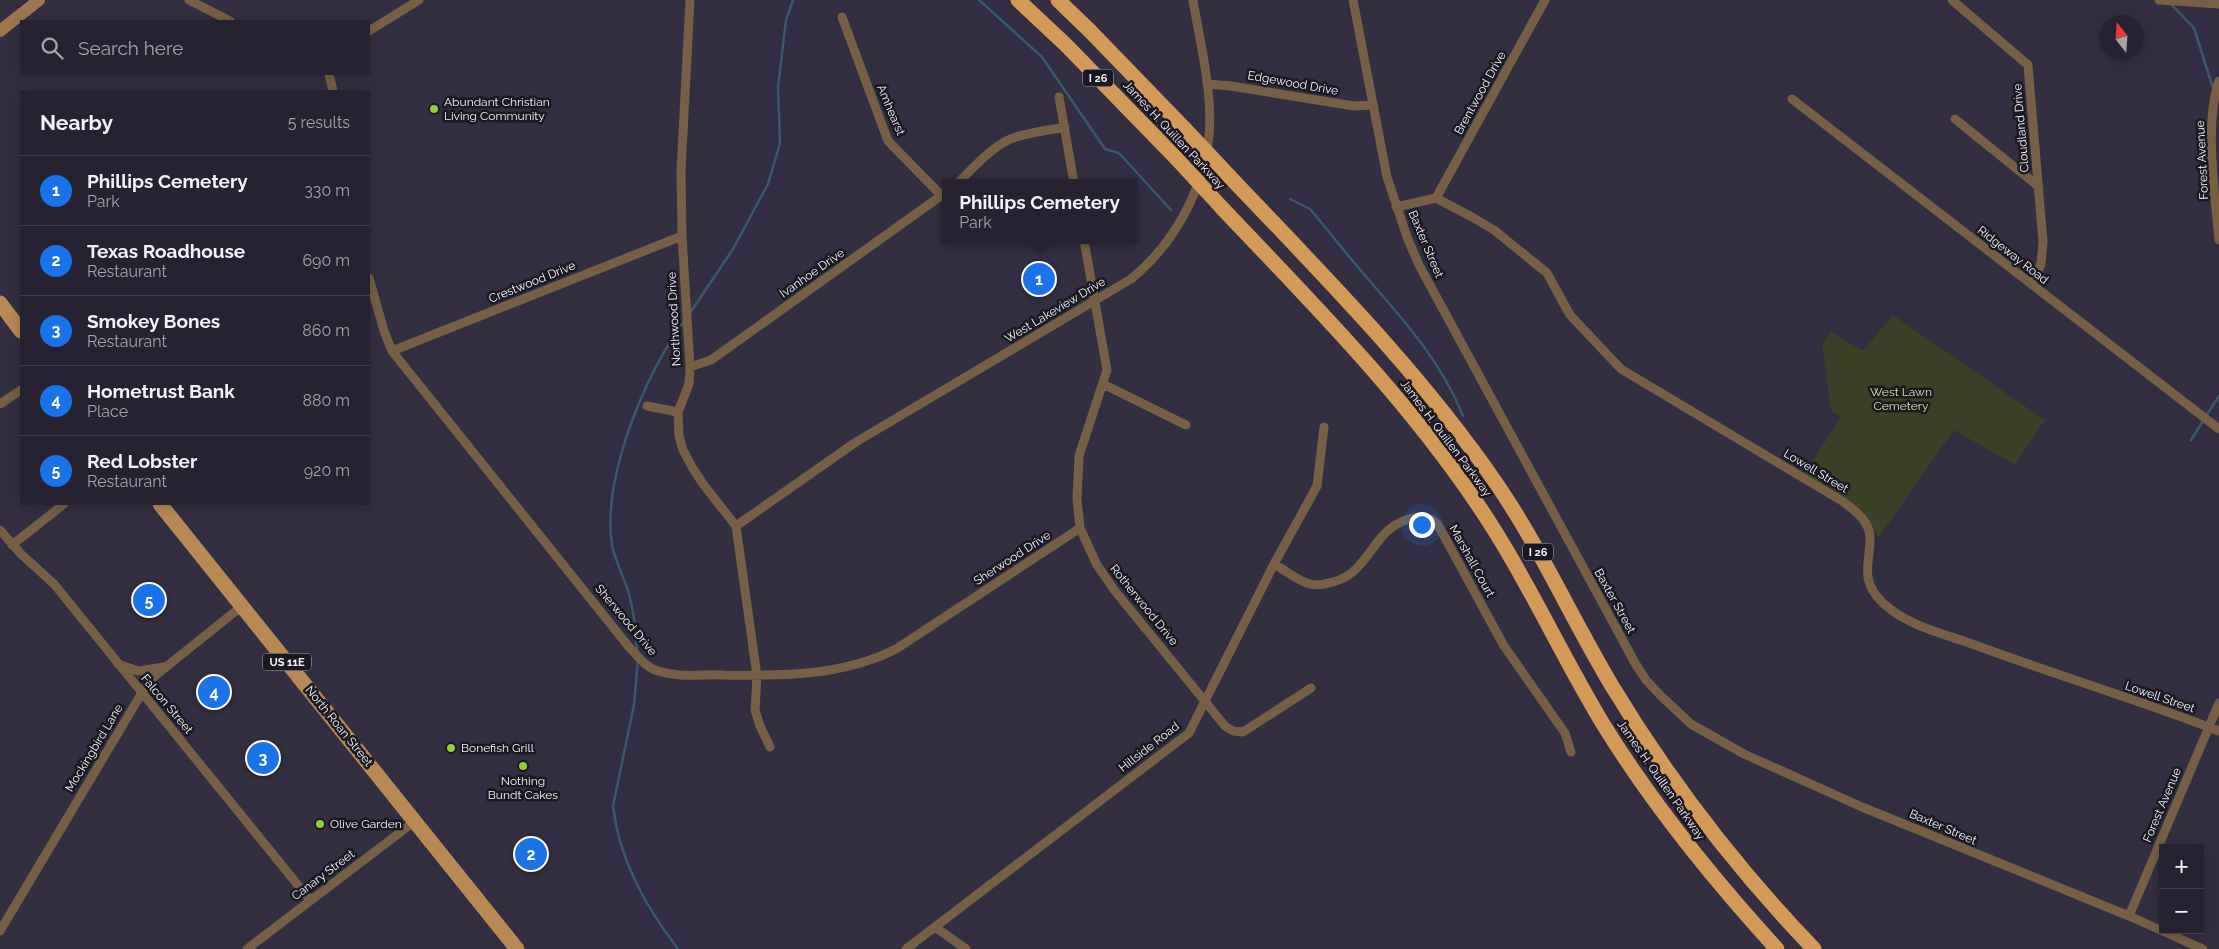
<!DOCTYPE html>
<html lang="en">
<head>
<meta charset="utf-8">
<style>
	body { margin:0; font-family:Raleway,sans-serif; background:#322f3d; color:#f1f3f6 }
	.controls { position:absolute; right:15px; bottom:15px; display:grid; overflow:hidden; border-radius:0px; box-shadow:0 2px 12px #0003 }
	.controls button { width:45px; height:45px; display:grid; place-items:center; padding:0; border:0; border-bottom:1px solid #423f4d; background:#262231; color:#f1f3f6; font:25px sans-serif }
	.compass { position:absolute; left:2099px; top:15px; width:45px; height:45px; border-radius:50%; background:#262231; box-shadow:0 2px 12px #0003; rotate:343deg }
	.you { position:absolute; left:1421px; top:524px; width:18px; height:18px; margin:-12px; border:4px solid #fff; border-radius:50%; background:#1a73e8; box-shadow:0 0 0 8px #1a73e833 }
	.badge { display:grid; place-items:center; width:32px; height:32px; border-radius:50%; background:#1a73e8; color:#fff; font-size:16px; font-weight:700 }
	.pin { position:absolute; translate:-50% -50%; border:2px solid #fff; box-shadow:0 1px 5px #0006 }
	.popup { position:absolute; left:942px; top:179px; width:195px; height:65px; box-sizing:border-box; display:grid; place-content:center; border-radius:0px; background:#262231; filter:drop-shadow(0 1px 4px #0005); font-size:16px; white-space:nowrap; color:#a4a4ab }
	.popup b { font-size:19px; color:#f1f3f6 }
	.popup::after { content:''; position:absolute; left:50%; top:100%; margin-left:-10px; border:10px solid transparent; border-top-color:#262231 }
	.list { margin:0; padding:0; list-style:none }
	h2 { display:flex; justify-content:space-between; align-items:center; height:65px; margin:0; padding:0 20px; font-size:21px }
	h2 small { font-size:16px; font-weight:400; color:#a4a4ab }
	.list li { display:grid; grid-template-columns:32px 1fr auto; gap:15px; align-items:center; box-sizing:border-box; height:70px; padding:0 20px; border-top:1px solid #423f4d }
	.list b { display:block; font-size:19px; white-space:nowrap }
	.list p { margin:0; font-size:16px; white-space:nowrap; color:#a4a4ab }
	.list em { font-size:16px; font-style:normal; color:#a4a4ab }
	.icon { flex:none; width:28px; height:28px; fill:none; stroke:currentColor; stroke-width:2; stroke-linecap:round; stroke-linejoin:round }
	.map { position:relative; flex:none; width:2219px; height:949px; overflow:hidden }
	.search { position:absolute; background:#262231; box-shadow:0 2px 12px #0003; left:20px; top:20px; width:350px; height:55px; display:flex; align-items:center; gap:12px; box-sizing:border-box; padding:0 18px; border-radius:0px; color:#a4a4ab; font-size:19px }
	.panel { position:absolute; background:#262231; box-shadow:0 2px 12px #0003; left:20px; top:90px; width:350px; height:415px; border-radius:0px }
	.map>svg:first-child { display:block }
	.green { fill:#3b4126 }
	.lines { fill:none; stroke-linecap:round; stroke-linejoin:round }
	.stream { stroke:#3a5a6c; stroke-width:2.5 }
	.street { stroke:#765f45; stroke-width:9 }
	.secondary { stroke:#9c774d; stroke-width:12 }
	.primary { stroke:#b88953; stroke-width:15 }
	.highway { stroke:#d39a57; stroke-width:15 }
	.highway-bridge { stroke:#d39a57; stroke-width:15 }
	.poi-dot { fill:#95cc3a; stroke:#1a1820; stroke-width:2 }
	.labels { text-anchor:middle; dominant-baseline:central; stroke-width:5; stroke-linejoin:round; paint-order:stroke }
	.shield { fill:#1a1820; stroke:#b3b1bb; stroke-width:1 }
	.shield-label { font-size:11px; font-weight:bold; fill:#f5f2fe }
	.street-label { font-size:12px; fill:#f5f2fe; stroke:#1a1820 }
	.poi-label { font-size:12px; fill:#f5f2fe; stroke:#1a1820; text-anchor:start }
	.park-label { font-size:12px; fill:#d9e5ab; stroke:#1a1820 }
</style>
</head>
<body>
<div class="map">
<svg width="2219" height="949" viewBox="0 0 2219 949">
	<rect width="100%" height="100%" fill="#332e41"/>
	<path class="green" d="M 1893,315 L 2045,420 L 2015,465 L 1954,430 L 1879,537 L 1857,507 L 1804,474 L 1841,417 L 1831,411 L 1822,345 L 1831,332 L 1863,351 Z"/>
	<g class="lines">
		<path class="stream" d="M 979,0 L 1042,57 L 1105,149 L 1119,153 L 1171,210
			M 2171,4 L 2194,28 L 2213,88
			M 1290,199 L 1310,209 C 1328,230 1344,251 1362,272 C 1400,316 1441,360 1463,416
			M 690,313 L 733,249 L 768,184 L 780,143 L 778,87 L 786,20 L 793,0
			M 2206,416 L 2219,396
			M 2191,440 L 2203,421
			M 637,652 C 636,629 634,609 627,588 C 622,573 615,560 612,545 C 602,478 645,373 685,320
			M 638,660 L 634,705 L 613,806 C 619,860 646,907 678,949"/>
		<path class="street" d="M 189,0 L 230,21
			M 690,0 L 681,171 L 682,236 L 690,367 L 689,384 L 678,412 L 679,436 L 683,450 L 692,467 L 703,484 L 736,526 L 757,676 L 755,710 L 760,726 L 770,747
			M 1353,0 L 1387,177 L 1407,237 L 1419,265 L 1635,663 L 1646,680 L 1661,696 L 1691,724 L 1744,754 L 1862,807 L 2129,916 L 2203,949
			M 1952,0 L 2028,65 L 2043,242 L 2041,264 L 2032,285
			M 2159,0 L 2219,4
			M 842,17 L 888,141 L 942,196
			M 369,31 L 419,0
			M 329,74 L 333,91
			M 2219,81 C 2204,123 2215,195 2219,240
			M 1207,84 L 1231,86 L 1354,106 L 1374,105
			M 1059,97 L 1074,183
			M 1792,99 L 2219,429
			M 1955,119 L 2038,186
			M 958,183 C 973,168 989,150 1008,140 C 1026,132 1047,131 1065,127
			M 1436,198 L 1545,0
			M 1396,207 L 1436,198 L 1472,217 L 1494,230 L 1547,273 L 1570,315 L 1621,369 L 1842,501 C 1850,507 1860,514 1865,522 C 1881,547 1851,574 1883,603 C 1907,626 1945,634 1975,645 C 2056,675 2139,700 2219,731
			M 1084,240 L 1107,370 L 1079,456 L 1077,499 L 1080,528 L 1097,565 L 1115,591 L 1225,726 L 1233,731 L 1243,732 L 1311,688
			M 369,278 L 384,331 L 392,351 L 629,647 C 638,656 646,668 658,671 C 680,678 702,674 723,675 C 782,676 843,676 896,649 L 1080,528
			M 392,351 L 682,236
			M 690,367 L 711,360 L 945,193
			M 1103,384 L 1186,425
			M 0,404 L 21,390
			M 647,406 L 678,412
			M 736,526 L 856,442 L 1131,279 C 1174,244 1203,191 1209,136 C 1213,93 1200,43 1193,0
			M 0,530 L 21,554 L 54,584 L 310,900
			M 12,545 L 64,504
			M 1274,564 C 1285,570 1298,581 1310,584 C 1318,586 1326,584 1333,582 C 1372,572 1372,525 1414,518 C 1425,516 1431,518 1438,525 L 1504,646 L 1565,733 L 1571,752
			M 118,664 L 138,671 L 164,667
			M 2129,916 L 2219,703
			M 935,927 L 966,949
			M 0,931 L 143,691 L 156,675 L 242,606
			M 247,949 L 415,821
			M 906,949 L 1189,733 L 1274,564 L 1317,486 L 1324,427"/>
		<path class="secondary" d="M 0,31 L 39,0"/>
		<path class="primary" d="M 0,303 L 21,331
			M 160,504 L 517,949"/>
		<path class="highway" d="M 1018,0 L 1066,45 L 1176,158
			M 1058,0 L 1090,31 L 1184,128
			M 1230,177 C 1323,275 1419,371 1496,483 C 1540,547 1572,619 1612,686 C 1670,782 1737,869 1814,949
			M 1223,209 C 1313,304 1402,393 1476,502 C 1524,572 1559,651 1603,724 C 1653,805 1713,879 1777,949"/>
		<path class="highway-bridge" d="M 1184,128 L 1230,177
			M 1176,158 L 1223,209"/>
	</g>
	<g class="poi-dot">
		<circle cx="434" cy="109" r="5"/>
		<circle cx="451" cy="748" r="5"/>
		<circle cx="523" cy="766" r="5"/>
		<circle cx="320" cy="824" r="5"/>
	</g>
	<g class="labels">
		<g class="shield">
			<rect x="1083" y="69.5" width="30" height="17" rx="4"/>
			<rect x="1523" y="543.5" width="30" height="17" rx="4"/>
			<rect x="263" y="653.5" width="48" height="17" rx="4"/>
		</g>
		<g class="shield-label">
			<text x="1098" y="78">I 26</text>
			<text x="1538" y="552">I 26</text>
			<text x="287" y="662">US 11E</text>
		</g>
		<g class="street-label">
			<text transform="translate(1293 83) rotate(10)">Edgewood Drive</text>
			<text transform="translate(1480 93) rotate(-61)">Brentwood Drive</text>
			<text transform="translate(891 110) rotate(67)">Amhearst</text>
			<text transform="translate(2021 128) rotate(-95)">Cloudland Drive</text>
			<text transform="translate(1174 135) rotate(47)">James H. Quillen Parkway</text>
			<text transform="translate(2202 160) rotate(-93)">Forest Avenue</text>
			<text transform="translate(1426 244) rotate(67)">Baxter Street</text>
			<text transform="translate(2013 255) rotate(38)">Ridgeway Road</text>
			<text transform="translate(812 273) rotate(-35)">Ivanhoe Drive</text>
			<text transform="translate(532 282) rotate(-22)">Crestwood Drive</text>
			<text transform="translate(1055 310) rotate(-31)">West Lakeview Drive</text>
			<text transform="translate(674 319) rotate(-93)">Northwood Drive</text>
			<text transform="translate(1446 438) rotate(53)">James H. Quillen Parkway</text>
			<text transform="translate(1816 471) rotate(31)">Lowell Street</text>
			<text transform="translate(1012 558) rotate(-33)">Sherwood Drive</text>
			<text transform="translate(1472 561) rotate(61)">Marshall Court</text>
			<text transform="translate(1615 601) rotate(61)">Baxter Street</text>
			<text transform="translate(1144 605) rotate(51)">Rotherwood Drive</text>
			<text transform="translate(626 620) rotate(50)">Sherwood Drive</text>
			<text transform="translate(2160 697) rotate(19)">Lowell Street</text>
			<text transform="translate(167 704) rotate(50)">Falcon Street</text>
			<text transform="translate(339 726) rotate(51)">North Roan Street</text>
			<text transform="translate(1149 747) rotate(-38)">Hillside Road</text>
			<text transform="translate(94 748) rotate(-59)">Mockingbird Lane</text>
			<text transform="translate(1661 780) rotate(55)">James H. Quillen Parkway</text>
			<text transform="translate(2162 805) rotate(-67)">Forest Avenue</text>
			<text transform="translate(1943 827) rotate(23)">Baxter Street</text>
			<text transform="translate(323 875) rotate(-37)">Canary Street</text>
		</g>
		<g class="poi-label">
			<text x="444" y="102">Abundant Christian<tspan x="444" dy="14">Living Community</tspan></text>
			<text x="461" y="748">Bonefish Grill</text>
			<text x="523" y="781" text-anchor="middle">Nothing<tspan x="523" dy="14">Bundt Cakes</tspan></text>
			<text x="330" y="824">Olive Garden</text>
		</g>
		<g class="park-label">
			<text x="1901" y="392">West Lawn<tspan x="1901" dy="14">Cemetery</tspan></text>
		</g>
	</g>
</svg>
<div class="controls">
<button>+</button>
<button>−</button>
</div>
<svg class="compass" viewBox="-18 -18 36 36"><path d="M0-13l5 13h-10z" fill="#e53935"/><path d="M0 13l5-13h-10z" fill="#a4a4ab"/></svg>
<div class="you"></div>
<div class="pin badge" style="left:1039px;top:279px">1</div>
<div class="popup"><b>Phillips Cemetery</b>Park</div>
<div class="pin badge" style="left:531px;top:854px">2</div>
<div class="pin badge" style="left:263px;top:758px">3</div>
<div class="pin badge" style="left:214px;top:692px">4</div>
<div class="pin badge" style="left:149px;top:600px">5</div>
<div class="search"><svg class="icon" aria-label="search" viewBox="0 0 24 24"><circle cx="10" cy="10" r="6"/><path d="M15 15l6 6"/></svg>Search here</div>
<section class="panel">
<h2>Nearby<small>5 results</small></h2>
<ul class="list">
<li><span class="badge">1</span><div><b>Phillips Cemetery</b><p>Park</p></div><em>330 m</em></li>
<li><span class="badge">2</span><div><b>Texas Roadhouse</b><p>Restaurant</p></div><em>690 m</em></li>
<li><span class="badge">3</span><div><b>Smokey Bones</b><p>Restaurant</p></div><em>860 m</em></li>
<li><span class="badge">4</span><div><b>Hometrust Bank</b><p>Place</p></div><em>880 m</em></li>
<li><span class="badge">5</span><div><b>Red Lobster</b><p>Restaurant</p></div><em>920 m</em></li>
</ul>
</section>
</div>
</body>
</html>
